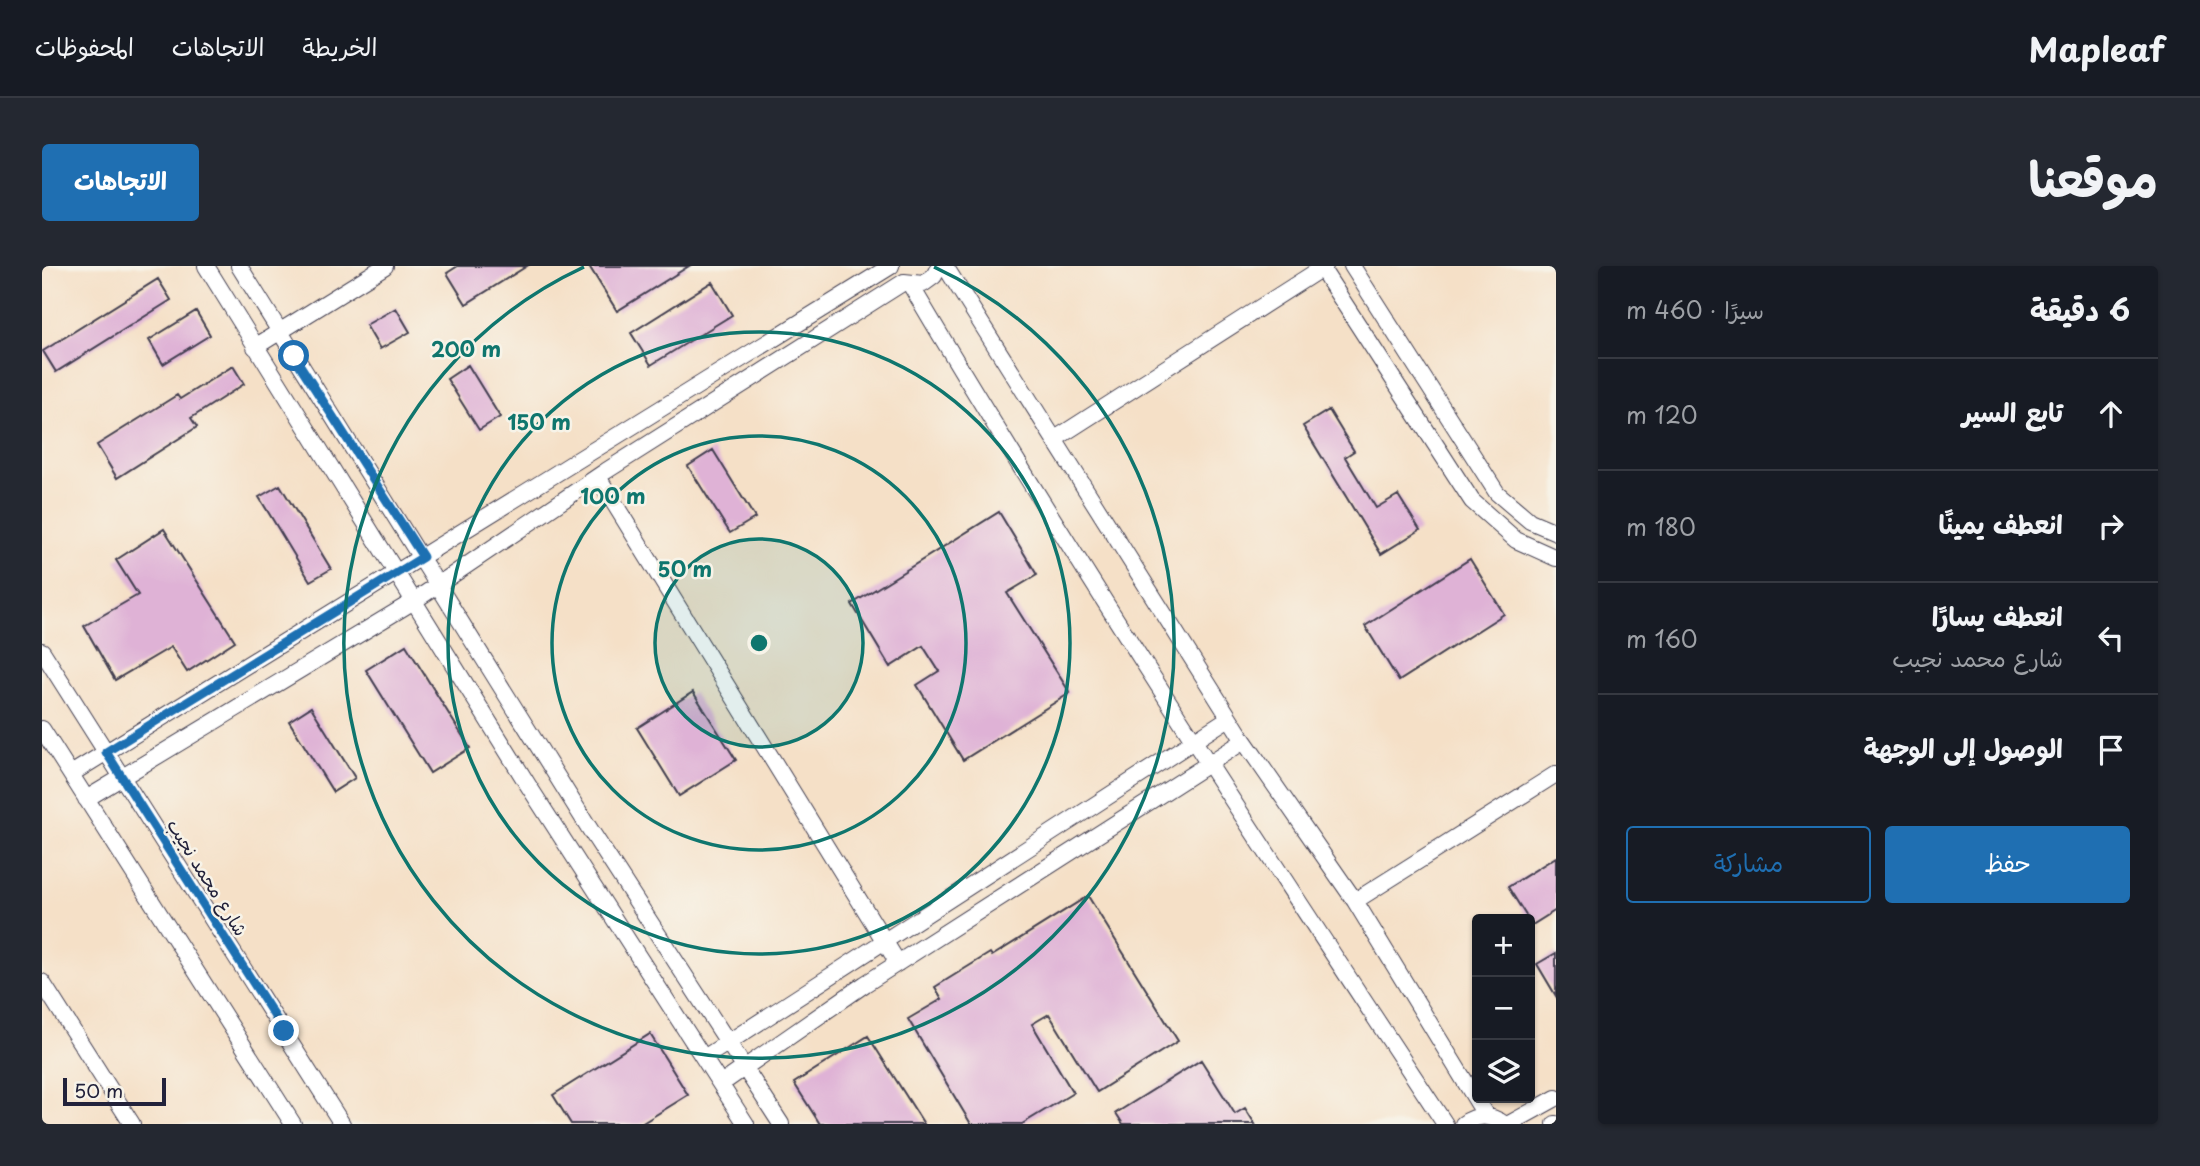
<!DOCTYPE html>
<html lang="ar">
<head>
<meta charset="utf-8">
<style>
	body { margin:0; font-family:"Playpen Sans","Playpen Sans Arabic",sans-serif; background:#242831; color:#f1f3f6; direction:rtl }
	.controls { position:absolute; right:21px; bottom:21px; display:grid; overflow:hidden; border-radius:7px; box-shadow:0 2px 5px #0004 }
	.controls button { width:63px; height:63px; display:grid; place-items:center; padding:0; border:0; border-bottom:2px solid #363941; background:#171b24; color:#f1f3f6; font:35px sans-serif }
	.scale { position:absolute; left:21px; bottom:18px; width:103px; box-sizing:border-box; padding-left:7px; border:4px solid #22223b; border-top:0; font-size:19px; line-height:24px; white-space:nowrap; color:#22223b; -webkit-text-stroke:5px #f7f3e8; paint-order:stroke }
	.stop { position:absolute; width:21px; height:21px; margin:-16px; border:5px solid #1f6fb2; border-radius:50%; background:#fff }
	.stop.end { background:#1f6fb2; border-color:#fff; box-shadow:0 2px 7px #0008 }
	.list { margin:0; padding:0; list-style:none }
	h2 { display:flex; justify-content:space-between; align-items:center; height:91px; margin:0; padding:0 28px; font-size:30px }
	h2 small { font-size:23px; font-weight:400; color:#9ea1a6 }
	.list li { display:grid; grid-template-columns:46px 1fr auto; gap:21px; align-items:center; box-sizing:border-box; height:112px; padding:0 28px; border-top:2px solid #363941 }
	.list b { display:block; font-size:26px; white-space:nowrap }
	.list p { margin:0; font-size:23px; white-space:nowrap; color:#9ea1a6 }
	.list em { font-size:23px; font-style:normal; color:#9ea1a6 }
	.actions { display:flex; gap:14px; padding:21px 28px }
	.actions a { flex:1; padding:16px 0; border:2px solid #1f6fb2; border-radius:7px; text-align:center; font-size:24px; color:#1f6fb2 }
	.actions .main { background:#1f6fb2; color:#fff }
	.icon { flex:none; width:38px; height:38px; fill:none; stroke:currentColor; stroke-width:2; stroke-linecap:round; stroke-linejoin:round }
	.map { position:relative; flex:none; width:1514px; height:858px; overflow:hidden; direction:ltr; border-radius:7px }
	header { display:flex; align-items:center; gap:42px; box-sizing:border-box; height:98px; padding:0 35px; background:#171b24; border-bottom:2px solid #363941 }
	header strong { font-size:33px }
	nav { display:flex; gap:38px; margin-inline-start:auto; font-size:24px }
	.intro { display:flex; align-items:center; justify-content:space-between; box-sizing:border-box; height:168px; padding:0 42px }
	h1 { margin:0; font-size:49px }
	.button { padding:18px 32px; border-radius:7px; background:#1f6fb2; color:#fff; font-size:24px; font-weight:700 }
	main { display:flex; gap:42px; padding:0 42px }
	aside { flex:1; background:#171b24; border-radius:7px; box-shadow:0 2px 5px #0004 }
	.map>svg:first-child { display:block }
	.building { fill:#dfb2d6 }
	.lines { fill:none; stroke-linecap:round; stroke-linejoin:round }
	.minor-casing { stroke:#423e50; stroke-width:18 }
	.minor { stroke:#fff; stroke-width:16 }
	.route { stroke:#1f6fb2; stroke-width:9 }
	.ring { fill:none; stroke:#0f766e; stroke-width:3.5 }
	.labels { text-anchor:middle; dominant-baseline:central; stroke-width:5; stroke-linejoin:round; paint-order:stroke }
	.street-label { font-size:18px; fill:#22223b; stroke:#f7f3e8 }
	.centre { fill:#0f766e; stroke:#f7f3e8; stroke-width:3.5 }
	.ring-label { font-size:21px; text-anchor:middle; font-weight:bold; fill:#0f766e; stroke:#f7f3e8; stroke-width:5; stroke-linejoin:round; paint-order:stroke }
</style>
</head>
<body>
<header>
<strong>Mapleaf</strong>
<nav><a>الخريطة</a><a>الاتجاهات</a><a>المحفوظات</a></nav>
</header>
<div class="intro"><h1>موقعنا</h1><a class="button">الاتجاهات</a></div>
<main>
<aside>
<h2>6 دقيقة<small>سيرًا · 460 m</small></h2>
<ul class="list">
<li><svg class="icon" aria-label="ahead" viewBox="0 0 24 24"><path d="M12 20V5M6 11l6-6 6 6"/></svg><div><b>تابع السير</b></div><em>120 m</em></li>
<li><svg class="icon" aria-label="right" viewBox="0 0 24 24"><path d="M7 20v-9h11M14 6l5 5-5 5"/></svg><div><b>انعطف يمينًا</b></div><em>180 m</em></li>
<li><svg class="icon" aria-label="left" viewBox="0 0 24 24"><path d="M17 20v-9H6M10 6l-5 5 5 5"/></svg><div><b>انعطف يسارًا</b><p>شارع محمد نجيب</p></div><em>160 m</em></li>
<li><svg class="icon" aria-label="arrive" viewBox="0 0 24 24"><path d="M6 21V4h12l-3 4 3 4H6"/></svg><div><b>الوصول إلى الوجهة</b></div></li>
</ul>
<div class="actions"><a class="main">حفظ</a><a>مشاركة</a></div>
</aside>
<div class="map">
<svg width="1514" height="858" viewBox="0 0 1514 858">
	<rect width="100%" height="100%" fill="#f7f3e8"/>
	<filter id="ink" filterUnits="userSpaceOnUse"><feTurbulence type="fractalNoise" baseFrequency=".0143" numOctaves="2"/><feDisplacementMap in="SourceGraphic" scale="14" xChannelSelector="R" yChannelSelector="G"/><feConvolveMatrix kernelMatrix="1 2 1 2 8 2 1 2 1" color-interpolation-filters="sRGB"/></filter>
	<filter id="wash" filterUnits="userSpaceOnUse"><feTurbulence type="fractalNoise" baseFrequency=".00686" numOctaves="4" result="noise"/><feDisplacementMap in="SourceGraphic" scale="28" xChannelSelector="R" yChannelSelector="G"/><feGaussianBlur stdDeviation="1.57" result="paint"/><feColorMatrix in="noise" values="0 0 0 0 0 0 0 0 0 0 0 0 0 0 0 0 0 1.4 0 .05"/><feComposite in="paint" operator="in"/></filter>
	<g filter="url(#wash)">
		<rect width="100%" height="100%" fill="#f5e0c7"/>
		<g id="blocks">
			<path class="building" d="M 416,0 L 485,0 L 424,38 L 405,7 Z
				M 547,0 L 647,0 L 575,45 Z
				M 116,13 L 129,34 L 14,106 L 1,85 Z
				M 670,16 L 690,49 L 609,99 L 589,67 Z
				M 354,42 L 368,66 L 338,83 L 324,59 Z
				M 154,45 L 168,69 L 121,98 L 107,74 Z
				M 426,99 L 458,151 L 437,164 L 405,113 Z
				M 191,100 L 202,118 L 149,152 L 155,161 L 75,212 L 55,179 L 135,129 L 138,133 Z
				M 1287,144 L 1312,185 L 1303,191 L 1334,242 L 1356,229 L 1378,264 L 1339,288 L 1261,160 Z
				M 671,184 L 713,252 L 688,267 L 646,200 Z
				M 238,219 L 289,303 L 268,315 L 217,231 Z
				M 957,246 L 995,309 L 965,327 L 1028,427 L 921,494 L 875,419 L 897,405 L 881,380 L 848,401 L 810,338 Z
				M 122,263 L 193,375 L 145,406 L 129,381 L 73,414 L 42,360 L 96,329 L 74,294 Z
				M 1428,293 L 1462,348 L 1357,415 L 1323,360 Z
				M 364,379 L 428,482 L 388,507 L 324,404 Z
				M 651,426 L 694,494 L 637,530 L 595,462 Z
				M 269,441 L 313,512 L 291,526 L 247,455 Z
				M 1514,591 L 1514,644 L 1490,659 L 1466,621 Z
				M 1046,630 L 1136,775 L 1055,826 L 1007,748 L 990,758 L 1031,827 L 980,858 L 929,858 L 866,753 L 900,733 L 893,721 L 948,687 L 950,690 Z
				M 1514,687 L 1514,730 L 1495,698 Z
				M 608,768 L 646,829 L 599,858 L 529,858 L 511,829 Z
				M 826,770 L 882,858 L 778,858 L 752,817 Z
				M 1159,794 L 1193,848 L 1203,842 L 1213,858 L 1081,858 L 1074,847 Z"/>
		</g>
	</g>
	<g filter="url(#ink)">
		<use href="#blocks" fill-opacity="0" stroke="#423e50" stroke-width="2"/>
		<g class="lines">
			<g class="minor-casing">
				<path id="minor" d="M 164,0 L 486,519 L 704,858
					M 197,0 L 549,565 L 739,858
					M 903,0 L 1202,475 L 1313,635 L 1444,850
					M 1278,0 L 1430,235 L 1474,274 L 1514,292
					M 1310,0 L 1455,227 L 1488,255 L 1514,266
					M 862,16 L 881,18 L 892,10 L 897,0
					M 868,18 C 1037,304 1220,581 1403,858
					M 213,81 L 343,0
					M 1013,173 L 1283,0
					M 556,211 L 856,697
					M 0,385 L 300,858
					M 0,463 L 251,858
					M 29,508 L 849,0
					M 44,533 L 372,335 L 564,205 L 862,16
					M 1313,635 L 1514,508
					M 0,716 L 90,858
					M 662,792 L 1187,452
					M 679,818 L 823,718 L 1202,475
					M 1421,858 C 1435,848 1448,848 1462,858
					M 1467,858 L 1514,832
					M 1513,858 L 1514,858"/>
			</g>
			<use href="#minor" class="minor"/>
		</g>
	</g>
	<g class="lines" filter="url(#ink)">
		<path class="route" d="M 242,765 L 64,486 L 381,291 L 252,90"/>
	</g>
	<circle cx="717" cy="377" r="104" fill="#0f766e" fill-opacity=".12"/>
	<g class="ring">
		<circle cx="717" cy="377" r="104"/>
		<circle cx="717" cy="377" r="207"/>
		<circle cx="717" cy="377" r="311"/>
		<path d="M892 1A415 415 0 1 1 542 1"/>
	</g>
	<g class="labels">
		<g class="street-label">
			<text transform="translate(166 611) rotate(58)">شارع محمد نجيب</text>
		</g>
	</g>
	<circle cx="717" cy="377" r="10" class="centre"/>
	<g class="ring-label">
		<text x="424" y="91">200 m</text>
		<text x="497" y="164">150 m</text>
		<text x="571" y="238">100 m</text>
		<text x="643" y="311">50 m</text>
	</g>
</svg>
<div class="controls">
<button>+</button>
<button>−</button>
<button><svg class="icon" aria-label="layers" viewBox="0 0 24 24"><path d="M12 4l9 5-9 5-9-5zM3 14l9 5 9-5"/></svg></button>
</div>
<div class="scale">50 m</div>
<div class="stop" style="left:252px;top:90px"></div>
<div class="stop end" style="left:242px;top:765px"></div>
</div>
</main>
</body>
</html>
